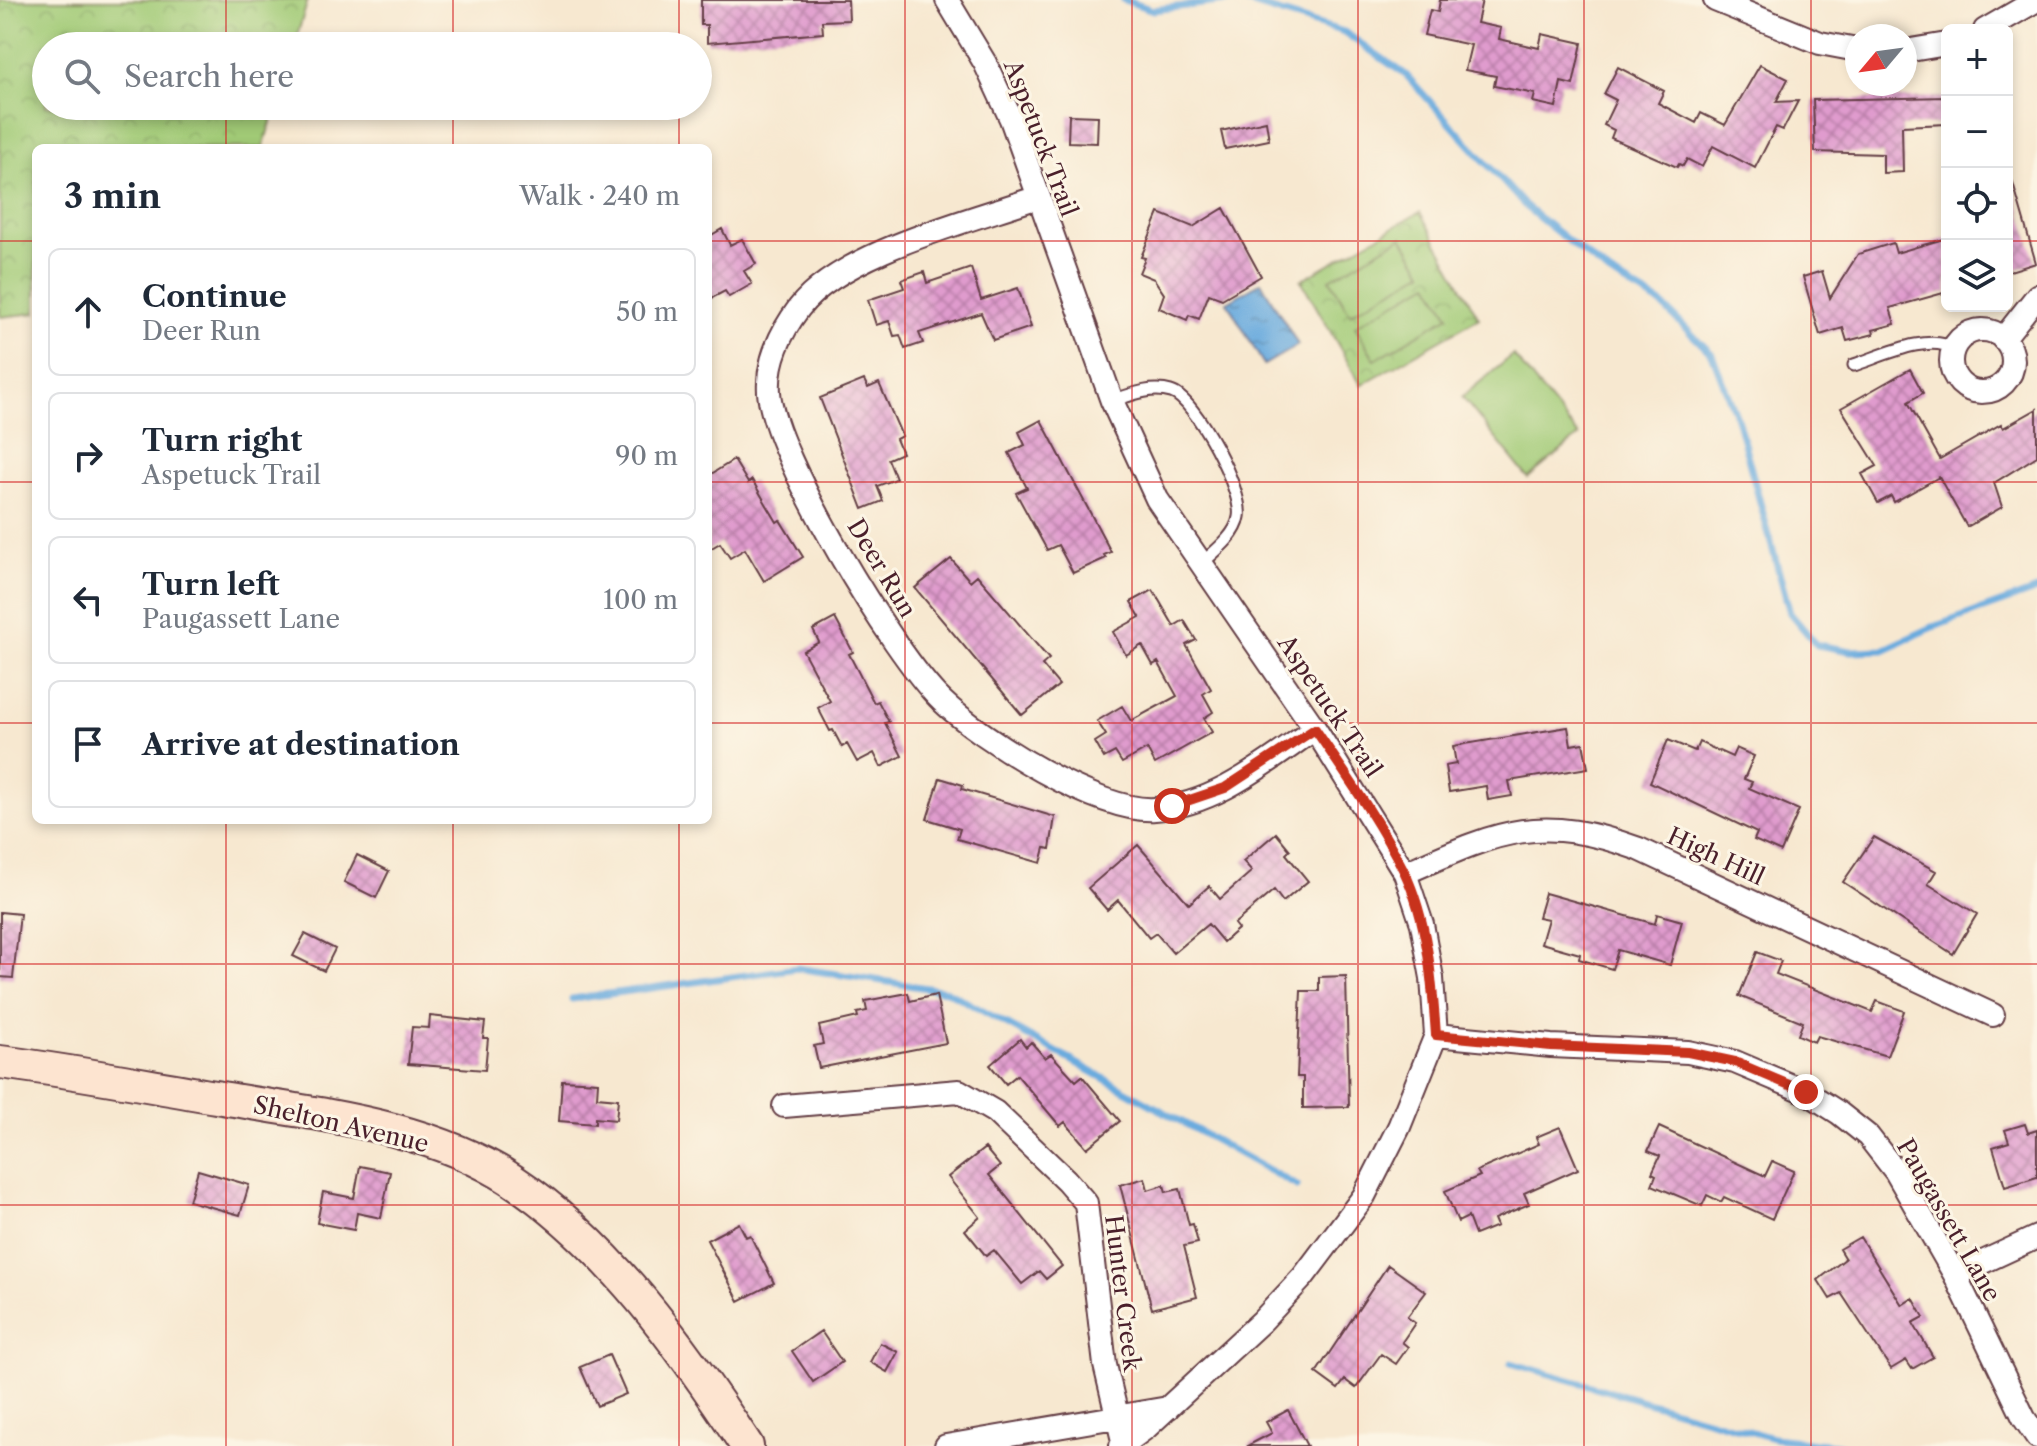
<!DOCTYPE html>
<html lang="en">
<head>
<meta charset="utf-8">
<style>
	body { margin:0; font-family:"Libre Caslon Text",serif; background:#f2f2f3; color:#1f2937 }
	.controls { position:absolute; right:24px; top:24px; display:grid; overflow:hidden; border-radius:12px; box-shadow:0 4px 12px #0003 }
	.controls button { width:72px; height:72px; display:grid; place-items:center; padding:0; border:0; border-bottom:2px solid #e0e1e3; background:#fff; color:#1f2937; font:40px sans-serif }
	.compass { position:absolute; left:1845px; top:24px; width:72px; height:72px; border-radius:50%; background:#fff; box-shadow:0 4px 12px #0003; rotate:241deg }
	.stop { position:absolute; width:24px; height:24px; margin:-18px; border:6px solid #c8321e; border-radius:50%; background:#fff }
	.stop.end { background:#c8321e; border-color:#fff; box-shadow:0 2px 8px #0008 }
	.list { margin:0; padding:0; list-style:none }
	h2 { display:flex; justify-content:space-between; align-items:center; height:104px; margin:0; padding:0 32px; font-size:34px }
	h2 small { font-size:26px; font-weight:400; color:#747a83 }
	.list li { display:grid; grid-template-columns:52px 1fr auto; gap:24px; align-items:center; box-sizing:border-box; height:128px; margin:0 16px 16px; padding:0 16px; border:2px solid #e0e1e3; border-radius:12px }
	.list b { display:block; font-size:30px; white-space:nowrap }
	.list p { margin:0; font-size:26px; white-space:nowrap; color:#747a83 }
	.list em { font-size:26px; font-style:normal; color:#747a83 }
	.icon { flex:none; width:44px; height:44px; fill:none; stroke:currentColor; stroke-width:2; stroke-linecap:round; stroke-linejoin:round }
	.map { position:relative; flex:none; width:2037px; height:1446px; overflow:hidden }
	.search { position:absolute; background:#fff; box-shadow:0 4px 12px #0003; left:32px; top:32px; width:680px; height:88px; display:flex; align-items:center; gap:20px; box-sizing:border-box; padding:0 28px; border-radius:44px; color:#747a83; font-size:30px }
	.panel { position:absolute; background:#fff; box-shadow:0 4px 12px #0003; left:32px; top:144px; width:680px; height:680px; border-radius:12px }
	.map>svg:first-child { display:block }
	.park { fill:url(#park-crowns); stroke:#767450; stroke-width:2 }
	.pitch { fill:#a1ca76; stroke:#767450; stroke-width:2 }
	.water { fill:url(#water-ripples); stroke:#5a6584; stroke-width:2 }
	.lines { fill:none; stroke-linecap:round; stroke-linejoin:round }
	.stream { stroke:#6aabde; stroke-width:7 }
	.building { fill:url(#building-cross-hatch) }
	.service-casing { stroke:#643d44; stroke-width:15 }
	.minor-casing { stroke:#643d44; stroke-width:26 }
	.secondary-casing { stroke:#643d44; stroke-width:36 }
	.service { stroke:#fff; stroke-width:11 }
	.minor { stroke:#fff; stroke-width:22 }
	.secondary { stroke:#fde4d0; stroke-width:32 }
	.route { stroke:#c8321e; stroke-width:10 }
	.grid { fill:none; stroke:#d62828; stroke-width:2; stroke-opacity:0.55 }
	.labels { text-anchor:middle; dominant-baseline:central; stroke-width:6; stroke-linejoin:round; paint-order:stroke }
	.street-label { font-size:24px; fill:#4a1f2b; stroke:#fcf5e5 }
</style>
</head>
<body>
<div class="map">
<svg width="2037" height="1446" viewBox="0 0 2037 1446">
	<defs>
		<pattern id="park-crowns" width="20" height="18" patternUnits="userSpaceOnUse" patternTransform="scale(2)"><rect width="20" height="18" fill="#a1ca76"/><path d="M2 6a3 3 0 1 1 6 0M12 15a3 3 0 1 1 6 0" fill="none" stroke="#8cad66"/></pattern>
		<pattern id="water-ripples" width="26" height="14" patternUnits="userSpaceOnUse" patternTransform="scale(2)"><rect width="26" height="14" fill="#6aabde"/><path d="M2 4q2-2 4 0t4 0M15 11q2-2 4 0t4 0" fill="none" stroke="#598bb4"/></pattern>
		<pattern id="building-cross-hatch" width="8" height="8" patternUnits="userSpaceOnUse" patternTransform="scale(2)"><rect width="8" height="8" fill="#e09bce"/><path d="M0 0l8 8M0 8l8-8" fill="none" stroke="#b87ea7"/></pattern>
	</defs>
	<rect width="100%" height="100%" fill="#fcf5e5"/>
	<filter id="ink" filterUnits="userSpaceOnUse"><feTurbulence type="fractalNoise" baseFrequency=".0125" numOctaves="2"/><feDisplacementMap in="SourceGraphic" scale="16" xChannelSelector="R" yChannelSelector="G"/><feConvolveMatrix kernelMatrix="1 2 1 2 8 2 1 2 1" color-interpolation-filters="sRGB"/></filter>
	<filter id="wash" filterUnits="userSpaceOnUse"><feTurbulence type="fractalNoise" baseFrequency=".006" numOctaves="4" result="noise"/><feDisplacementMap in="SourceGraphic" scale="32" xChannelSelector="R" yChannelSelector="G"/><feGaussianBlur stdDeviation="1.8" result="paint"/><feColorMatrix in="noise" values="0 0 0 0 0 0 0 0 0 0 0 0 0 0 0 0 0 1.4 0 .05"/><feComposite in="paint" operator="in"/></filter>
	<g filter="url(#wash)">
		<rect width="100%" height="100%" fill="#f7e8d0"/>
		<path class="park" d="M 0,0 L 308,0 L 294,46 L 46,46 L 46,106 L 276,106 L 263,148 L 36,148 L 36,313 L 0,317 Z
			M 1420,212 L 1479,318 L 1361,385 L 1301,280 Z"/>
		<path class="pitch" d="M 1402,237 L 1423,272 L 1350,314 L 1330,279 Z
			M 1429,283 L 1449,316 L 1375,360 L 1355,326 Z
			M 1513,355 L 1579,436 L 1528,478 L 1462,397 Z"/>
		<path class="water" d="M 1261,282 L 1298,345 L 1264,365 L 1227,302 Z"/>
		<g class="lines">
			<path class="stream" d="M 1124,0 L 1153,10 L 1235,0
				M 1239,0 L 1344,32 L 1406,75 L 1527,208 L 1610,274 L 1660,303 L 1712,354 L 1738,421 L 1790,613 L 1817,645 L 1851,651 L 1883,650 L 1933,627 L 2037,590
				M 572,999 L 797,968 L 947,991 L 1297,1186
				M 1511,1363 L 1773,1438 L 1843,1446"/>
		</g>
		<g id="blocks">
			<path class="building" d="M 701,0 L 848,0 L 849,20 L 822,21 L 823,33 L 707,43 L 707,25 L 701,25 Z
				M 1440,0 L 1482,0 L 1477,23 L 1501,28 L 1499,39 L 1539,48 L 1542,34 L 1582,43 L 1573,85 L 1561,82 L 1556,107 L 1533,102 L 1535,94 L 1494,86 L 1496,76 L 1465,70 L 1471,45 L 1424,35 L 1430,10 L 1438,12 Z
				M 1760,65 L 1788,79 L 1776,102 L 1798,101 L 1783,130 L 1776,127 L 1755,168 L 1713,146 L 1702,167 L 1687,159 L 1683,166 L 1679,164 L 1677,167 L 1611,138 L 1614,130 L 1604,125 L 1616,100 L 1604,94 L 1618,67 L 1664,91 L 1658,103 L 1696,123 L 1701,113 L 1725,125 Z
				M 1947,97 L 1947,124 L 1902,126 L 1903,172 L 1883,173 L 1883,154 L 1815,152 L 1813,100 Z
				M 1069,115 L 1098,116 L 1097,143 L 1068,142 Z
				M 1266,121 L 1269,140 L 1225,149 L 1221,131 Z
				M 2012,180 L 2036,263 L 2007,272 L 2007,181 Z
				M 1224,208 L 1261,276 L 1222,299 L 1209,294 L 1199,319 L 1189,315 L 1187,320 L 1159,308 L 1164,294 L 1154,279 L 1139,273 L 1145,258 L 1141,257 L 1159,213 L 1193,227 Z
				M 722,229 L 730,245 L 742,239 L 756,264 L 744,271 L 752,284 L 729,297 L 725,291 L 708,300 L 708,237 Z
				M 1947,238 L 1947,292 L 1890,308 L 1895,324 L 1873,330 L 1874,334 L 1847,341 L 1843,328 L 1820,335 L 1803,277 L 1822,271 L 1830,298 L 1858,254 L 1893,243 L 1896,253 Z
				M 971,268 L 981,300 L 1018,288 L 1031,327 L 993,340 L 981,313 L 919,333 L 923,343 L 905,349 L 900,335 L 894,336 L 889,321 L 876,325 L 868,300 L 904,288 L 901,280 L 924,272 L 927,283 Z
				M 1910,369 L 1923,393 L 1908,402 L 1940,459 L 2001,424 L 2003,428 L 2037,409 L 2037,456 L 1994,483 L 2002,507 L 1967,527 L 1939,477 L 1894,502 L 1891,496 L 1878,503 L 1862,474 L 1877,466 L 1841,408 Z
				M 864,380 L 868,388 L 879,383 L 902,436 L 896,439 L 902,453 L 888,459 L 896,479 L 877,486 L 883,501 L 863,509 L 820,398 Z
				M 1041,420 L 1111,552 L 1104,555 L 1106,558 L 1073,573 L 1058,545 L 1047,550 L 1016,493 L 1027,488 L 1009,453 L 1025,445 L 1019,432 Z
				M 734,460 L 748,483 L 752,480 L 777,522 L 780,520 L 803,557 L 764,581 L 745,549 L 730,558 L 720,543 L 708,550 L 708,476 Z
				M 951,559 L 970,581 L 977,575 L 1049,659 L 1042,665 L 1059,685 L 1022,715 L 915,588 Z
				M 1153,590 L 1174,626 L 1184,620 L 1196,640 L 1186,645 L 1211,689 L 1203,694 L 1213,712 L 1204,718 L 1212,732 L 1155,764 L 1147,749 L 1122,763 L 1115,752 L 1104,758 L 1095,742 L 1106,735 L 1097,721 L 1122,706 L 1131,721 L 1177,696 L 1158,662 L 1153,665 L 1142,645 L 1126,655 L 1113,632 L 1140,617 L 1131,602 Z
				M 835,618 L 853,652 L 849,654 L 874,703 L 878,701 L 889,722 L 885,723 L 902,756 L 881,767 L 874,753 L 857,762 L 847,744 L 842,747 L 833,730 L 830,731 L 818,708 L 830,701 L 803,651 L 819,642 L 813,630 Z
				M 1568,727 L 1571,745 L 1583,743 L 1588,768 L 1509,781 L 1512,796 L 1488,800 L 1486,786 L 1449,792 L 1445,766 L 1456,764 L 1453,746 Z
				M 1668,740 L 1695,751 L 1699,742 L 1732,757 L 1736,748 L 1754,756 L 1744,779 L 1752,782 L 1749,788 L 1799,810 L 1781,852 L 1754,840 L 1757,833 L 1650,782 Z
				M 940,778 L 963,785 L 962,789 L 1055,817 L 1050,849 L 1045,848 L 1041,863 L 957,839 L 960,829 L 927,819 Z
				M 1276,833 L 1290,850 L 1286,854 L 1308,881 L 1283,902 L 1274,890 L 1234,924 L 1238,929 L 1223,942 L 1208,924 L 1173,953 L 1156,933 L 1149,938 L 1118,900 L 1107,910 L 1088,888 L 1138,845 L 1189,904 L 1209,886 L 1220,899 L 1252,871 L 1243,861 Z
				M 1874,837 L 1936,871 L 1928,884 L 1977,914 L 1953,954 L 1843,882 Z
				M 357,855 L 389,871 L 376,898 L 344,882 Z
				M 1545,893 L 1655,924 L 1657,914 L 1682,921 L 1670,965 L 1618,950 L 1612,969 L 1579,959 L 1580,954 L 1541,943 L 1548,919 L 1538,917 Z
				M 0,912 L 20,914 L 13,978 L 0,977 Z
				M 305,934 L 335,949 L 324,971 L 293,956 Z
				M 1757,952 L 1781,961 L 1776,974 L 1872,1012 L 1877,1001 L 1904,1011 L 1887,1056 L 1817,1036 L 1814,1042 L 1798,1035 L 1803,1022 L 1739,996 Z
				M 1346,976 L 1349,1107 L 1303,1108 L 1303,1077 L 1297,1077 L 1301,991 L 1319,991 L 1319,977 Z
				M 908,993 L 910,1001 L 936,995 L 946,1043 L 819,1068 L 814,1046 L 823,1044 L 819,1026 L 858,1017 L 857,1013 L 867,1011 L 865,1001 Z
				M 430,1016 L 485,1022 L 483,1038 L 488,1038 L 485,1070 L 408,1064 L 412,1027 L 429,1028 Z
				M 1020,1039 L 1026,1047 L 1031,1042 L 1045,1058 L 1051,1054 L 1076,1081 L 1082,1076 L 1120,1121 L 1087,1148 L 1065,1122 L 1060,1126 L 1017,1075 L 1006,1084 L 990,1065 Z
				M 562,1080 L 598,1082 L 597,1097 L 618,1099 L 616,1120 L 595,1118 L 595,1124 L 559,1121 Z
				M 2025,1124 L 2028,1133 L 2037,1130 L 2037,1177 L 2005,1187 L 1993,1147 L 2009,1142 L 2005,1130 Z
				M 1560,1127 L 1578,1169 L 1524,1193 L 1529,1204 L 1494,1219 L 1497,1226 L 1475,1235 L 1468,1217 L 1458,1222 L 1445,1191 L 1480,1176 L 1477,1171 L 1539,1144 L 1536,1137 Z
				M 1659,1127 L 1765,1176 L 1772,1161 L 1794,1171 L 1772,1219 L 1724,1197 L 1721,1202 L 1707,1195 L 1702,1206 L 1652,1185 L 1656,1175 L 1652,1173 L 1660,1156 L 1648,1151 Z
				M 985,1148 L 1000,1166 L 989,1175 L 1062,1266 L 1046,1279 L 1039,1271 L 1022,1284 L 994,1250 L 986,1256 L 965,1230 L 980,1217 L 948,1177 Z
				M 360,1166 L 390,1172 L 381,1218 L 357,1213 L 354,1230 L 317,1223 L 323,1192 L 354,1198 Z
				M 198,1170 L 249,1185 L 240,1215 L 189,1201 Z
				M 1145,1178 L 1148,1190 L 1164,1185 L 1166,1192 L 1180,1189 L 1189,1225 L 1193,1224 L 1198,1243 L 1184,1246 L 1197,1297 L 1152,1309 L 1120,1185 Z
				M 739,1223 L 746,1237 L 750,1235 L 774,1283 L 739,1301 L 707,1240 Z
				M 1860,1237 L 1902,1305 L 1913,1298 L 1924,1317 L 1913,1323 L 1933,1357 L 1912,1369 L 1906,1360 L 1891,1369 L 1841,1293 L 1830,1299 L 1818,1280 L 1845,1259 L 1839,1249 Z
				M 1388,1265 L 1426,1292 L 1407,1317 L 1415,1323 L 1402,1342 L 1408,1347 L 1396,1364 L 1381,1354 L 1356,1388 L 1345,1380 L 1338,1389 L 1316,1373 Z
				M 821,1331 L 842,1362 L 813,1382 L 792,1351 Z
				M 880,1343 L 898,1352 L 887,1372 L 870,1362 Z
				M 609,1355 L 626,1394 L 597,1406 L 580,1367 Z
				M 1288,1410 L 1307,1446 L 1247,1446 L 1272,1433 L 1266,1422 Z"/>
		</g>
	</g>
	<g filter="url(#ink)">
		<use href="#blocks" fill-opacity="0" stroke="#643d44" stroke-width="2"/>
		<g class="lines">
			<g class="service-casing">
				<path id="service" d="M 1854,365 C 1880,357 1929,332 1954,349
					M 1112,401 C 1130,395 1151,386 1171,392 C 1195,398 1244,492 1239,517 C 1236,536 1214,552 1201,564"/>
			</g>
			<g class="minor-casing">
				<path id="minor" d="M 947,0 L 985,63 L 1011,119 L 1112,401 L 1157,499 L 1315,729 L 1405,873 L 1422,924 L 1432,978 L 1436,1035 L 1399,1127 L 1364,1196 L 1303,1277 L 1262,1321 L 1147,1427 L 1121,1446
					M 1715,0 L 1820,43 L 1857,50
					M 1985,30 L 2037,0
					M 1905,51 L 1947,44
					M 1038,197 C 970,221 842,252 799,308 C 781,332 767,361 769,392 C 773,455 894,655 942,701 C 981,739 1099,813 1155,809 C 1216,805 1266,762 1315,729
					M1951 361a31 31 0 1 1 62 0a31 31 0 1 1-62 0Z
					M 2003,339 L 2037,296
					M 1405,873 C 1498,832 1537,812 1639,849 L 1993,1015
					M 1436,1035 L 1551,1046 L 1688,1052 L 1735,1062 L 1806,1092 L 1839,1113 L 1868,1136 L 1896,1172 L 1955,1275 L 2024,1418 L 2037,1437
					M 784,1106 L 959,1091 L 995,1112 L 1066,1180 L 1086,1203 L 1105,1365 L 1124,1445
					M 1955,1275 L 2037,1237
					M 946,1446 L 1168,1408"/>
			</g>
			<g class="secondary-casing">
				<path id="secondary" d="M 0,1062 C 72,1071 144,1085 216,1097 C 313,1114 427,1124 512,1180 C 609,1244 684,1350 747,1446"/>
			</g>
			<use href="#service" class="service"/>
			<use href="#minor" class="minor"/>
			<use href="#secondary" class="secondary"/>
		</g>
	</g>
	<g class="lines" filter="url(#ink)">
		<path class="route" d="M 1172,806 L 1225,788 L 1315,729 C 1346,775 1379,821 1404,871 C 1428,921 1432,980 1436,1035 L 1551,1046 L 1688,1052 L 1735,1062 L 1806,1092"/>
	</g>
	<path class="grid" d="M 226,0 L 226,46M 453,0 L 453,46M 679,0 L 679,46M 905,0 L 905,1446M 1132,0 L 1132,1446M 1358,0 L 1358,1446M 1584,0 L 1584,1446M 1811,0 L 1811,1446M 226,106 L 226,148M 453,106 L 453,148M 679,106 L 679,148M 0,241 L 36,241M 708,241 L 1947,241M 2007,241 L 2037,241M 0,482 L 36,482M 708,482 L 2037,482M 0,723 L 36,723M 708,723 L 2037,723M 226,820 L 226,1446M 453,820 L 453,1446M 679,820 L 679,1446M 0,964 L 2037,964M 0,1205 L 2037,1205"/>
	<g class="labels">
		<g class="street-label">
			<text transform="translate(1041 138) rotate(69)">Aspetuck Trail</text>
			<text transform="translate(882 568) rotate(59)">Deer Run</text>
			<text transform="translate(1330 706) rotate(56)">Aspetuck Trail</text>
			<text transform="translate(1716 856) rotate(25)">High Hill</text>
			<text transform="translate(341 1124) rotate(13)">Shelton Avenue</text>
			<text transform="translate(1949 1220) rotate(60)">Paugassett Lane</text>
			<text transform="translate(1123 1293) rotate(83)">Hunter Creek</text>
		</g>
	</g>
</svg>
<div class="controls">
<button>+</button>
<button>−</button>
<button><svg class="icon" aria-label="locate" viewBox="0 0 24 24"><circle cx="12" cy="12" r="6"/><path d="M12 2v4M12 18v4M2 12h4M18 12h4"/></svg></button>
<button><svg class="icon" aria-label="layers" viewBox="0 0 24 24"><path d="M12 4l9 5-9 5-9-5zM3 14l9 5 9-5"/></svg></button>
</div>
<svg class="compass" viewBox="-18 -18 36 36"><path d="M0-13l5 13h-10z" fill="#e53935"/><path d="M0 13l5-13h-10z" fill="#747a83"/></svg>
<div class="stop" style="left:1172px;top:806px"></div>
<div class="stop end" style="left:1806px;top:1092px"></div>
<div class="search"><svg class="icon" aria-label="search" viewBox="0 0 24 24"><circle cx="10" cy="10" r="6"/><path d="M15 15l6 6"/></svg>Search here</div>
<section class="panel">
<h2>3 min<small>Walk · 240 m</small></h2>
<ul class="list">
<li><svg class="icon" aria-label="ahead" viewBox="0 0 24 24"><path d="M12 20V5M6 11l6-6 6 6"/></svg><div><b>Continue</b><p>Deer Run</p></div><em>50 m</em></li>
<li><svg class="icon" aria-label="right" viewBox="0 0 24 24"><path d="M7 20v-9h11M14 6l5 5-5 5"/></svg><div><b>Turn right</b><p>Aspetuck Trail</p></div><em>90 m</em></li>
<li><svg class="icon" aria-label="left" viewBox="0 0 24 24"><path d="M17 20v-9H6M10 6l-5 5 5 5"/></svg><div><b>Turn left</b><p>Paugassett Lane</p></div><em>100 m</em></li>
<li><svg class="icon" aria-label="arrive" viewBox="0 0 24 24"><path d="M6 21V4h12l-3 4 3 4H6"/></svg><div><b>Arrive at destination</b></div></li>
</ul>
</section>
</div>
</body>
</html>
